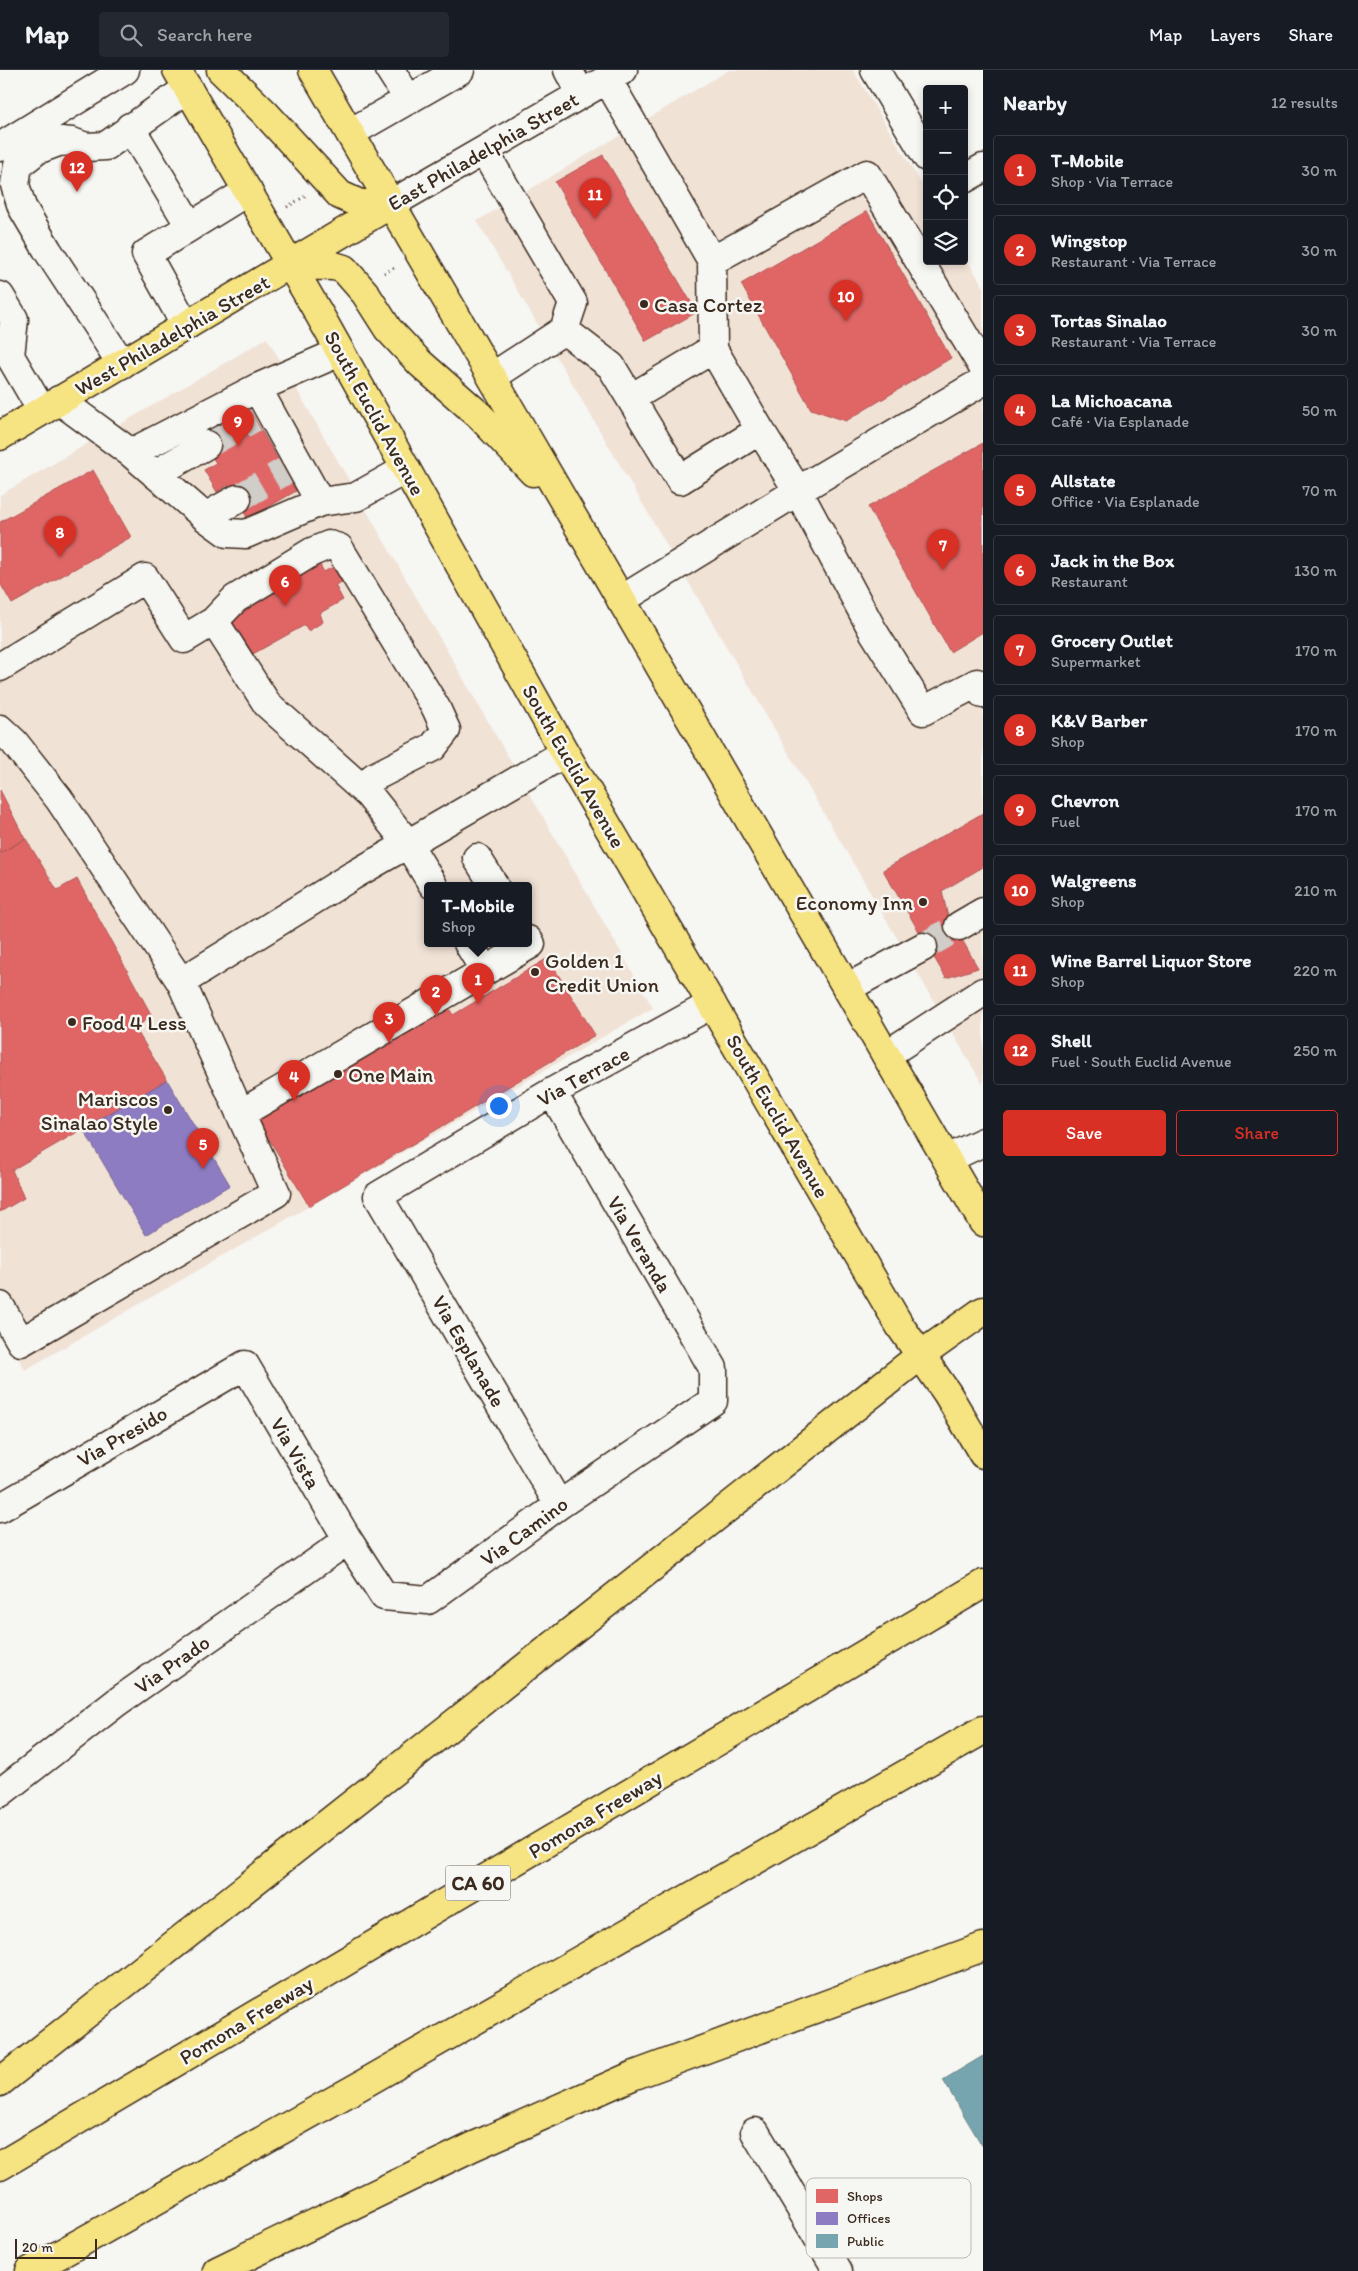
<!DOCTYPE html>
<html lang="en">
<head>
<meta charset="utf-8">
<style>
	body { margin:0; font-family:Itim,sans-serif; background:#242831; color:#f1f3f6 }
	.controls { position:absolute; right:15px; top:15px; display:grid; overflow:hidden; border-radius:5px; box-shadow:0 2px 8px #0003 }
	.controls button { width:45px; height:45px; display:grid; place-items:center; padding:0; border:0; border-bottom:1px solid #363941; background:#171b24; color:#f1f3f6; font:25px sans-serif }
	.scale { position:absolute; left:15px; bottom:12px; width:82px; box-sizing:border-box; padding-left:5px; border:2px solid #3b2a1e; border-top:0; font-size:14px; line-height:18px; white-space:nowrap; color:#3b2a1e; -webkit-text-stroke:4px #f6f6f2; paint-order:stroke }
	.you { position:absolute; left:498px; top:1035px; width:18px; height:18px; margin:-12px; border:4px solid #fff; border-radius:50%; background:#1a73e8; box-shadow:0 0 0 8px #1a73e833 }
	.badge { display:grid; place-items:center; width:32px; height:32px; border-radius:50%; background:#d93025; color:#fff; font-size:16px; font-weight:700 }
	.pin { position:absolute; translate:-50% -41px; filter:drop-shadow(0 1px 2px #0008) }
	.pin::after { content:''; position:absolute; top:26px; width:18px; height:15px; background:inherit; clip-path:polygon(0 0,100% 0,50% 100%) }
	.popup { position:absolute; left:424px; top:812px; width:108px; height:65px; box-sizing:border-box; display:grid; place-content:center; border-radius:5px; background:#171b24; filter:drop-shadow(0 1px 4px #0005); font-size:16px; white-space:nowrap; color:#9ea1a6 }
	.popup b { font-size:19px; color:#f1f3f6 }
	.popup::after { content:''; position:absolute; left:50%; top:100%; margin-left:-10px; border:10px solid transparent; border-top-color:#171b24 }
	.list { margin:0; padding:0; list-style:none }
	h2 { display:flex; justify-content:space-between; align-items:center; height:65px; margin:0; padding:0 20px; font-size:21px }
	h2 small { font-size:16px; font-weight:400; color:#9ea1a6 }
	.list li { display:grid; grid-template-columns:32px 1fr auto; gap:15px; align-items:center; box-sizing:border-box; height:70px; margin:0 10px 10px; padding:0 10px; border:1px solid #363941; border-radius:5px }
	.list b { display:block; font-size:19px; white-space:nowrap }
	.list p { margin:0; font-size:16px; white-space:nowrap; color:#9ea1a6 }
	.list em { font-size:16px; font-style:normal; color:#9ea1a6 }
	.actions { display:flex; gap:10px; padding:15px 20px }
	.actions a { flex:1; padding:11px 0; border:1px solid #d93025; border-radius:5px; text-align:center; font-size:18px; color:#d93025 }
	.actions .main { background:#d93025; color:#fff }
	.icon { flex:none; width:28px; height:28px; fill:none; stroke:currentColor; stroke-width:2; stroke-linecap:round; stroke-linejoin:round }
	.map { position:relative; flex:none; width:983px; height:2201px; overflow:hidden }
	header { display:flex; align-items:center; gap:30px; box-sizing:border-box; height:70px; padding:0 25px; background:#171b24; border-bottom:1px solid #363941 }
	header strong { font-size:24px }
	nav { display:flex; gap:28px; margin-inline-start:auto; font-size:18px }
	.search { width:350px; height:45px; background:#242831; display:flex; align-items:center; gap:12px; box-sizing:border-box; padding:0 18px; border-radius:5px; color:#9ea1a6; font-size:19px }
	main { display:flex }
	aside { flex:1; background:#171b24 }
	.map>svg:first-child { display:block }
	.built { fill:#f1e2d6; fill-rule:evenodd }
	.shops { fill:#e06666; stroke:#ae5450 }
	.offices { fill:#8e7cc3; stroke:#756392 }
	.public { fill:#76a5af; stroke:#648084 }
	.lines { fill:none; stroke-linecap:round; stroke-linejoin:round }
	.minor-tunnel { stroke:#d1cdc8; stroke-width:28; stroke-dasharray:28 14; stroke-linecap:butt }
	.minor-casing { stroke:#3b2a1e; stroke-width:31 }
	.major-casing { stroke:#3b2a1e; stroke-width:31 }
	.highway-casing { stroke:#3b2a1e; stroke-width:31 }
	.path { stroke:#3b2a1e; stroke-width:3; stroke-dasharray:1 4; stroke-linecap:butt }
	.minor { stroke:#f6f6f2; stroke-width:28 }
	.major { stroke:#f6e381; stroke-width:28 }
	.highway { stroke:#f6e381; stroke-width:28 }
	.poi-dot { fill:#3b2a1e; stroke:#f6f6f2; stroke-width:2 }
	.labels { text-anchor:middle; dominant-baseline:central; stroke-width:5; stroke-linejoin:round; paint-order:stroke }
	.shield { fill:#f6f6f2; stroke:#73675e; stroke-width:1 }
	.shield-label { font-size:20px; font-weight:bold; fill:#3b2a1e }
	.street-label { font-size:21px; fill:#3b2a1e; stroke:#f6f6f2 }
	.poi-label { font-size:21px; fill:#3b2a1e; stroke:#f6f6f2; text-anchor:start }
	.key { fill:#f6f6f2; stroke:#beb9b2; stroke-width:1 }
	.key-label { font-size:14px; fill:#3b2a1e }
</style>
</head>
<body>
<header>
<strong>Map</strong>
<div class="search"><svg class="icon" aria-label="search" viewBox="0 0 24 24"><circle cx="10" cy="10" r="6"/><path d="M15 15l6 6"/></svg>Search here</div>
<nav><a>Map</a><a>Layers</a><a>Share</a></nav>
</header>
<main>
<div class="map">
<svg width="983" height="2201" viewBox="0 0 983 2201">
	<rect width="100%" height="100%" fill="#f6f6f2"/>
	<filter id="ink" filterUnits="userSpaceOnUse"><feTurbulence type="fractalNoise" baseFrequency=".02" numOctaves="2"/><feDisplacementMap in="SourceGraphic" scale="10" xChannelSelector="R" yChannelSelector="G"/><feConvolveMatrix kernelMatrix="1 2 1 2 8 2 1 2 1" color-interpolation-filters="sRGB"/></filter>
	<g filter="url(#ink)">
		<path class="built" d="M 729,0 L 853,0 L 927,123 L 927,191 L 964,191 L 964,185 L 983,216 L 983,1015 L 477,151 Z
			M 267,268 L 653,938 L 25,1300 L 0,1256 L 0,425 ZM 428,815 L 528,815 L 528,873 L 428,873 Z"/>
		<path class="shops" d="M 603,85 L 697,242 L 646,271 L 555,112 Z
			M 867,141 L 951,288 L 846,351 L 811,339 L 741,214 Z
			M 245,332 L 296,421 L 248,449 L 228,415 L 217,422 L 204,400 L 216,393 L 196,360 Z
			M 983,373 L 983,562 L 950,582 L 868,437 Z
			M 93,400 L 131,467 L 12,534 L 0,513 L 0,452 Z
			M 317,490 L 324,502 L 333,497 L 342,512 L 335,515 L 343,530 L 320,543 L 323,552 L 308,561 L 305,555 L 251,585 L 226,543 Z
			M 0,720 L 25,769 L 0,783 Z
			M 983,743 L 983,797 L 942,821 L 947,843 L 978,898 L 946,908 L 883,800 Z
			M 26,769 L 57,820 L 77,809 L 152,946 L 135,958 L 167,1010 L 12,1100 L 24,1128 L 0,1142 L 0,783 Z
			M 548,888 L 595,965 L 309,1136 L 256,1047 L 446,933 L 453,945 Z"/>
		<path class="offices" d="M 167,1010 L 230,1115 L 146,1165 L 83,1059 Z"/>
		<path class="public" d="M 983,1986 L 983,2077 L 943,2010 Z"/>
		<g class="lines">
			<path class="minor-tunnel" d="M 206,375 L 254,348
				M 237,429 L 285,401
				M 923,877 L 959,856"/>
			<g class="minor-casing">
				<path id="minor" d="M 390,0 L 409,30
					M 568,0 L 581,24
					M 875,0 L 927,87
					M 607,9 L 712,191 L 713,279 L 631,328
					M 130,57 L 190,156
					M 350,63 L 460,0
					M 0,77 L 125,0
					M 484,81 L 573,233 L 564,260
					M 964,109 L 983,98
					M 391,134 L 623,0
					M 712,191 L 867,104 L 983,297
					M 0,226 L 14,249 L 10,286 L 42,341
					M 186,256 L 146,184 L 248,121
					M 713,279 L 760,360
					M 122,294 L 48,181 L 22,137 L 15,115 L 18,95 L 37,80 L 61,71 L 72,72 L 86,77 L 106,76 L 188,18
					M 492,307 L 564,260 L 611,296 L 680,410 L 760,360 L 798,421 L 873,561 L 923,641 L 977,613 L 983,624
					M 59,330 L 131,383 L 205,447 L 227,463 L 246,464 L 320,432 L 356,427 L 406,399
					M 131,383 L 257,318
					M 155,404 L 206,375
					M 320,432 L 257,318 L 340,282
					M 205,447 L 237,429
					M 621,530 L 811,413 L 983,311
					M 214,551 L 235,529 L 312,482 L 329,475 L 339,478 L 436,638 L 446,660 L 433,677 L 374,707
					M 0,597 L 145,508 L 184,569 L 214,551 L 267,634 L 369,725 L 408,774 L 433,815
					M 0,659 L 14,672 L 59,729 L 181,912
					M 477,788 L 494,815
					M 959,856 L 983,842
					M 468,873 L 485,901
					M 847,918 L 923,877
					M 886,985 L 983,922
					M 240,1044 L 531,874 L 528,870
					M 947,1089 L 983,1072
					M 0,1236 L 21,1272 L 276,1123 L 181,912 L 352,806 L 565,683
					M 559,1435 L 378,1126 L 552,1022 L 712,934
					M 0,1438 L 245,1295 L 348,1470 L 384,1526 L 428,1530 L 559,1435 L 713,1331 L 713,1298 L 552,1022
					M 0,1723 L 117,1632 L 348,1470
					M 755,2062 L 838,2201"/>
			</g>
			<g class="major-casing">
				<path id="major" d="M 177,0 L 318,242 L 565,683 L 900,1256 L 947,1323 L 983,1384
					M 221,0 L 265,43 L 340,125 L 360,134 L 391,134
					M 313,0 L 983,1152
					M 291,195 L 334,196 L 344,199 L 365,223 L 388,259 L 420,293 L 479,345 L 533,402
					M 0,366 L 391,134"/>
			</g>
			<g class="highway-casing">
				<path id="highway" d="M 0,2012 L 921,1285 L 983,1241
					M 0,2096 L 983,1514
					M 30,2201 L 365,2013 L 983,1660
					M 217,2201 L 472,2077 L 632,2006 L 983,1877"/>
			</g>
			<path class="path" d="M 287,137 L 305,126
				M 384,203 L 396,197"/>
			<use href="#minor" class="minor"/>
			<use href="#major" class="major"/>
			<use href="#highway" class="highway"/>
		</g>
	</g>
	<g class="poi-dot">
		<circle cx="644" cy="234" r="5"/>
		<circle cx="923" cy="832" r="5"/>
		<circle cx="535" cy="902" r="5"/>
		<circle cx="72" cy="952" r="5"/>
		<circle cx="338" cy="1004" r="5"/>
		<circle cx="168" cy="1040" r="5"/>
	</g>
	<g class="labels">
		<rect class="shield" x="445.5" y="1795.5" width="65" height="35" rx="4"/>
		<g class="shield-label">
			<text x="478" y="1813">CA 60</text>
		</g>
		<g class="street-label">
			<text transform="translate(483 81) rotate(-30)">East Philadelphia Street</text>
			<text transform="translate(172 265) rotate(-30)">West Philadelphia Street</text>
			<text transform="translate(375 343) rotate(61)">South Euclid Avenue</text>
			<text transform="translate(574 696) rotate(60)">South Euclid Avenue</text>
			<text transform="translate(583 1006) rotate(-29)">Via Terrace</text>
			<text transform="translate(778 1046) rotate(60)">South Euclid Avenue</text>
			<text transform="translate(640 1174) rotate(60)">Via Veranda</text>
			<text transform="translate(469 1281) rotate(60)">Via Esplanade</text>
			<text transform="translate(122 1366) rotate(-30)">Via Presido</text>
			<text transform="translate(296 1383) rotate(60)">Via Vista</text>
			<text transform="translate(524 1461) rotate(-36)">Via Camino</text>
			<text transform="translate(172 1594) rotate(-35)">Via Prado</text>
			<text transform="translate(595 1744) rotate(-31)">Pomona Freeway</text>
			<text transform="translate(246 1950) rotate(-31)">Pomona Freeway</text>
		</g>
		<g class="poi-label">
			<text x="654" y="234">Casa Cortez</text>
			<text x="913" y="832" text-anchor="end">Economy Inn</text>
			<text x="545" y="890">Golden 1<tspan x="545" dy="24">Credit Union</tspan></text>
			<text x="82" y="952">Food 4 Less</text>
			<text x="348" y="1004">One Main</text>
			<text x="158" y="1028" text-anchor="end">Mariscos<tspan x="158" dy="24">Sinalao Style</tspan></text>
		</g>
	</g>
	<rect x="806" y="2108" width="165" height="80" rx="8" class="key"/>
	<rect x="816" y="2119" width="22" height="14" fill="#e06666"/>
	<rect x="816" y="2142" width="22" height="13" fill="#8e7cc3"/>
	<rect x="816" y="2164" width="22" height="14" fill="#76a5af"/>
	<g class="key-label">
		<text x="847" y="2131">Shops</text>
		<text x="847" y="2153">Offices</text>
		<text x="847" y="2176">Public</text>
	</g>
</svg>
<div class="controls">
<button>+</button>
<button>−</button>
<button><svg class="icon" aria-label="locate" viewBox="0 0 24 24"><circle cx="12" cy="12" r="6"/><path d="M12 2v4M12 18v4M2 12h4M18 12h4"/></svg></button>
<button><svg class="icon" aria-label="layers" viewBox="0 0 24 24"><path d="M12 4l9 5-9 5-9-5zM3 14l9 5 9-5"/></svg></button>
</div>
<div class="scale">20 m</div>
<div class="you"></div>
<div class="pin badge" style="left:478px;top:934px">1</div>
<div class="popup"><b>T-Mobile</b>Shop</div>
<div class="pin badge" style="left:436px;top:946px">2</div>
<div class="pin badge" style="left:389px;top:973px">3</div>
<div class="pin badge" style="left:294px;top:1031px">4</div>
<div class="pin badge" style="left:203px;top:1099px">5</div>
<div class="pin badge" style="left:285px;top:536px">6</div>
<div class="pin badge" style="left:943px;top:500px">7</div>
<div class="pin badge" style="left:60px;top:487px">8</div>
<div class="pin badge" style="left:238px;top:376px">9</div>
<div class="pin badge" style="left:846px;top:251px">10</div>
<div class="pin badge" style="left:595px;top:149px">11</div>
<div class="pin badge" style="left:77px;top:122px">12</div>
</div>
<aside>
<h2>Nearby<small>12 results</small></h2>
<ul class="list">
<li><span class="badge">1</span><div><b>T-Mobile</b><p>Shop · Via Terrace</p></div><em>30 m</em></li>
<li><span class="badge">2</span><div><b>Wingstop</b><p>Restaurant · Via Terrace</p></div><em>30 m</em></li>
<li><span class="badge">3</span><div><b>Tortas Sinalao</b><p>Restaurant · Via Terrace</p></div><em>30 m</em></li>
<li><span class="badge">4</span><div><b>La Michoacana</b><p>Café · Via Esplanade</p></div><em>50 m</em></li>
<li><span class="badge">5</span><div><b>Allstate</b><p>Office · Via Esplanade</p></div><em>70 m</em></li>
<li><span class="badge">6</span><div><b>Jack in the Box</b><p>Restaurant</p></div><em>130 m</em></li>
<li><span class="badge">7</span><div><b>Grocery Outlet</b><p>Supermarket</p></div><em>170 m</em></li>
<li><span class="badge">8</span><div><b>K&amp;V Barber</b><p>Shop</p></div><em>170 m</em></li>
<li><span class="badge">9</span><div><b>Chevron</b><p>Fuel</p></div><em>170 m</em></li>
<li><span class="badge">10</span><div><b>Walgreens</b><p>Shop</p></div><em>210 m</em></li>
<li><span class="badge">11</span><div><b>Wine Barrel Liquor Store</b><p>Shop</p></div><em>220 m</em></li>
<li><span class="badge">12</span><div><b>Shell</b><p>Fuel · South Euclid Avenue</p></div><em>250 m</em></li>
</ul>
<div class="actions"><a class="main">Save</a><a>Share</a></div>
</aside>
</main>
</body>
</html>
